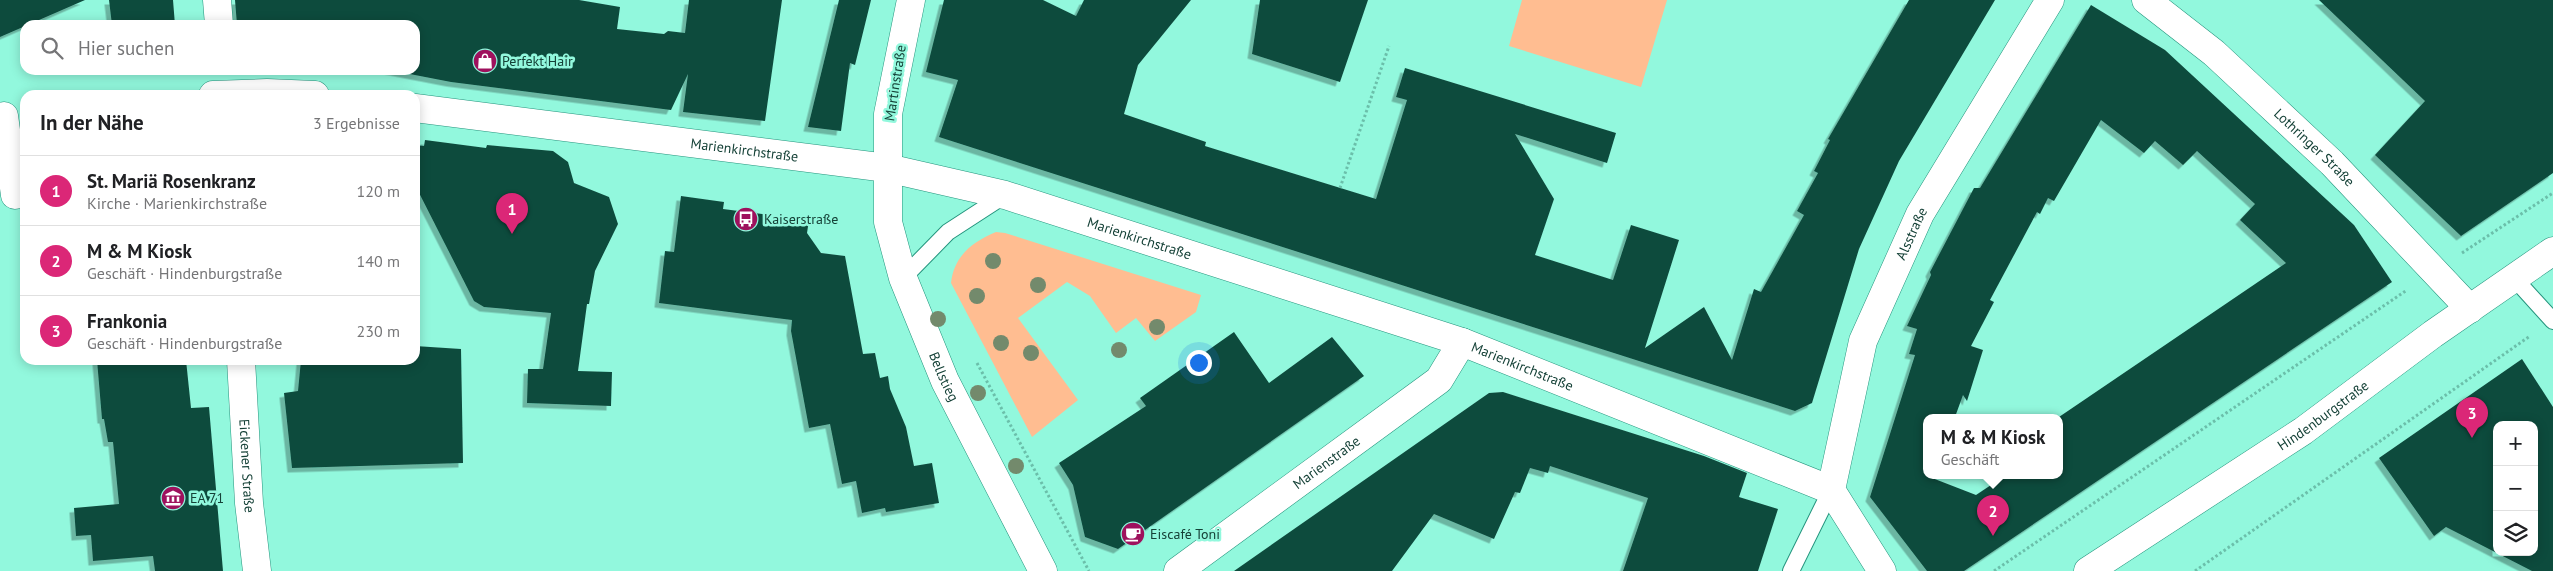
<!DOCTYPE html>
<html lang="de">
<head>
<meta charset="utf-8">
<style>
	body { margin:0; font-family:"PT Sans",sans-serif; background:#f2f2f2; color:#202124 }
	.controls { position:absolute; right:15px; bottom:15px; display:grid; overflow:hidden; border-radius:10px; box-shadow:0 2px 12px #0003 }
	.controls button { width:45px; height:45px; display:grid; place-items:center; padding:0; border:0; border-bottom:1px solid #e0e0e0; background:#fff; color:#202124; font:25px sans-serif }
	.you { position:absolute; left:1198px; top:362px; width:18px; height:18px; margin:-12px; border:4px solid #fff; border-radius:50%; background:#1a73e8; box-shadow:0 0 0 8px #1a73e833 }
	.badge { display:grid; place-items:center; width:32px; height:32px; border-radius:50%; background:#db2777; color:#fff; font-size:16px; font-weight:700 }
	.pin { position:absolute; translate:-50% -41px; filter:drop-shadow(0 1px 2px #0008) }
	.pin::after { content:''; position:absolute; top:26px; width:18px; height:15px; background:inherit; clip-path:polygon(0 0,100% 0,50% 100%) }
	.popup { position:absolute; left:1923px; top:414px; width:140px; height:65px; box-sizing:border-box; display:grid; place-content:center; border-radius:10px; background:#fff; filter:drop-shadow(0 1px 4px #0005); font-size:16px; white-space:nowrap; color:#757577 }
	.popup b { font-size:19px; color:#202124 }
	.popup::after { content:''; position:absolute; left:50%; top:100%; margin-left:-10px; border:10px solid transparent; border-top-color:#fff }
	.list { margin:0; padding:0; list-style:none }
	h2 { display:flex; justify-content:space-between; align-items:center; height:65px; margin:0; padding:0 20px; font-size:21px }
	h2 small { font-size:16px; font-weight:400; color:#757577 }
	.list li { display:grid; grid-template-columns:32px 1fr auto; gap:15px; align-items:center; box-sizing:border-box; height:70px; padding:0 20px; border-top:1px solid #e0e0e0 }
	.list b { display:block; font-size:19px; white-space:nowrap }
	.list p { margin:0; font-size:16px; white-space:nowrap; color:#757577 }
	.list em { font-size:16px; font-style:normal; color:#757577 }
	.icon { flex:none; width:28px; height:28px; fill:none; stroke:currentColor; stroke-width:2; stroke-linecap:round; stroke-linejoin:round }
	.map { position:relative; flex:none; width:2553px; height:571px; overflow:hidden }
	.search { position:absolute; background:#fff; box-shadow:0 2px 12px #0003; left:20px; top:20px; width:400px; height:55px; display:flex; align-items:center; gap:12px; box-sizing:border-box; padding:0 18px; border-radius:15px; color:#757577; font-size:19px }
	.panel { position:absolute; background:#fff; box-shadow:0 2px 12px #0003; left:20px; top:90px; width:400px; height:275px; border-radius:15px }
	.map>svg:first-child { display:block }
	.green { fill:#ffbd91 }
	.building { fill:#114b3e; fill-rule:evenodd; filter:url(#shadow) }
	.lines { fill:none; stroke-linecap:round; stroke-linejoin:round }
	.lane-casing { stroke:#24947d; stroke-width:18 }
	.street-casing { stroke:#24947d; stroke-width:29 }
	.secondary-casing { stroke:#24947d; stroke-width:29 }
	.path { stroke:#6bbfaa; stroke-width:3; stroke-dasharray:2.5 2.5; stroke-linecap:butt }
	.lane { stroke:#fff; stroke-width:16 }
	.street { stroke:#fff; stroke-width:28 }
	.secondary { stroke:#fff; stroke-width:28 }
	.tree { fill:#738a6c }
	.labels { text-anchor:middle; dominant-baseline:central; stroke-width:5; stroke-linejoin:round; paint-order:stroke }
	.poi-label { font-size:14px; fill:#154137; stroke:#92f8dd; text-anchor:start }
	.street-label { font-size:14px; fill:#154137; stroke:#92f8dd }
</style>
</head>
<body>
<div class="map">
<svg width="2553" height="571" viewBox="0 0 2553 571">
	<defs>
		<filter id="shadow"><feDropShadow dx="-4.5" dy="4.5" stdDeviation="0" flood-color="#0004"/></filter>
	</defs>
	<rect width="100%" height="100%" fill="#92f8dd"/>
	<path class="green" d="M 1522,0 L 1667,0 L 1641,87 L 1509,46 Z
		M 996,232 L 1005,233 L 1201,295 L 1196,312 L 1155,341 L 1136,318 L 1116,333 L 1090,296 L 1067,282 L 1018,318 L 1078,400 L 1032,437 L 951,283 C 954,256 972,242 996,232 Z"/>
	<path class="building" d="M 0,0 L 85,0 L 0,37 Z
		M 109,0 L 173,0 L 175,25 L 112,25 Z
		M 235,0 L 579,0 L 620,7 L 617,29 L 664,34 L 668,31 L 685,33 L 689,0 L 782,0 L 765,121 L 683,112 L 688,74 L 671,110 L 451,82 L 389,70 L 415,70 L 415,25 L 237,25 Z
		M 839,0 L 871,0 L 855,65 L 850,63 L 841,131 L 808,127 Z
		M 944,0 L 1043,0 L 1076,16 L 1084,0 L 1191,0 L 1138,65 L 1124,114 L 1206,142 L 1205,146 L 1376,199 L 1407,100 L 1396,97 L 1405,68 L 1616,133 L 1607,163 L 1515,134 L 1554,199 L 1535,255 L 1613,280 L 1631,225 L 1679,240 L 1645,348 L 1704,307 L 1732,360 L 1754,289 L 1761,292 L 1804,215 L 1797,211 L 1818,173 L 1814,171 L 1830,140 L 1828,139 L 1909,0 L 1995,0 L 1899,161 L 1859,249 L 1812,403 L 1795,411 L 939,137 L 958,80 L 926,72 Z
		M 1260,0 L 1368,0 L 1340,82 L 1252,54 Z
		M 2319,0 L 2553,0 L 2553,173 L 2461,236 L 2375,155 L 2425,101 Z
		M 2091,5 L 2165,50 L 2354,225 L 2392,282 L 1964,571 L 1927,571 L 1870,497 L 1915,355 L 1909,354 L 1917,329 L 1907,326 L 1931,275 L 1930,272 L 1974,188 L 1980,188 ZM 2101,120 L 2144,153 L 2155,141 L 2183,165 L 2197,151 L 2255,204 L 2240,220 L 2286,263 L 2059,417 L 2059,475 L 2006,475 L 1976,495 L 1927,476 L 1927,417 L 1955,417 L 1963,395 L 1967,401 L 1983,350 L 1971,346 L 1994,302 L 1990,300 L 2037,212 L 2040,214 L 2048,198 L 2054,201 Z
		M 425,140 L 486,148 L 487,145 L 553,151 L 568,162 L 574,183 L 609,197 L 618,224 L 595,271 L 589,304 L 587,304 L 578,371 L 612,372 L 611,406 L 527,403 L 528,369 L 543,369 L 551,313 L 484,307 L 474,301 L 415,185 L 415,145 L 424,146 Z
		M 681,196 L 724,202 L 723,209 L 809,220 L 807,233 L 821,253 L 845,256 L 863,354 L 875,353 L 880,378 L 888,376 L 890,389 L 906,427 L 914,466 L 932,463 L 939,503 L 886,512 L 885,508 L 862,513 L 856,481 L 842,484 L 830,424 L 809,428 L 791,331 L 792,320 L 659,303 L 665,251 L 674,252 Z
		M 1234,332 L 1269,383 L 1332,337 L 1364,376 L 1118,549 L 1085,537 L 1073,485 L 1059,463 L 1146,406 L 1140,398 Z
		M 415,346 L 461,349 L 463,463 L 292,468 L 284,393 L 298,391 L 301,360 L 415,360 Z
		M 2522,359 L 2553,407 L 2553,571 L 2532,571 L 2446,527 L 2434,536 L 2379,458 ZM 2497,425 L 2534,425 L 2534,552 L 2497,552 Z
		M 97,360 L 186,360 L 191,408 L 209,407 L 223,571 L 155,571 L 153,556 L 93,561 L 91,535 L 76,536 L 74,508 L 119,504 L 113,442 L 108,442 L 104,419 L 102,419 Z
		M 1503,392 L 1704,456 L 1747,473 L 1739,497 L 1778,509 L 1758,571 L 1623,571 L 1648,498 L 1550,466 L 1548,473 L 1530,468 L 1520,493 L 1515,492 L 1494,539 L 1434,514 L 1392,571 L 1234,571 L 1489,393 Z"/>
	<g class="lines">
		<g class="lane-casing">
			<path id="lane" d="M 903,278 L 948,232 L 1005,195
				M 2514,278 L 2553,321
				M 1791,571 L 1831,490"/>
		</g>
		<g class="street-casing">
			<g id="street">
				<path d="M 217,0 L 219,25"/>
				<path id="s1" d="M 911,0 L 888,114 L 888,222 L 903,278 L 945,381 L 1043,571"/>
				<path id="s2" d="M 2146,0 L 2214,53 L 2332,163 L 2470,309"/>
				<path d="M 213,95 L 267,93 L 315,95"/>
				<path id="s3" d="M 415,108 L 887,168 L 1005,195 L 1462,342 L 1831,490"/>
				<path d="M 4,116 L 15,195"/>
				<path id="s4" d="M 241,360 L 249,503 L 257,571"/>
				<path id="s5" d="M 1178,571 L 1439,380 L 1462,342"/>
			</g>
		</g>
		<g class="secondary-casing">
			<g id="secondary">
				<path id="s6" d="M 1882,571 L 1831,490 L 1863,341 L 1920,214 L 2050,0"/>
				<path id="s7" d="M 2088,571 L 2303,431 L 2433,334 L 2553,251"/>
			</g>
		</g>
		<path class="path" d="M 1340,188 L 1389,46
			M 2462,253 L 2553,193
			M 977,363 L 1089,571
			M 1994,571 L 2407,290
			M 2195,571 L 2530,336"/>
		<use href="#lane" class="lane"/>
		<use href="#street" class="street"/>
		<use href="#secondary" class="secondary"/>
	</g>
	<g class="tree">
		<circle cx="993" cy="261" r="8"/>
		<circle cx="1038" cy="285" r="8"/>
		<circle cx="977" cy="296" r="8"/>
		<circle cx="938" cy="319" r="8"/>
		<circle cx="1157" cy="327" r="8"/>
		<circle cx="1001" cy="343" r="8"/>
		<circle cx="1119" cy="350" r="8"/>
		<circle cx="1031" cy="353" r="8"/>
		<circle cx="978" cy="393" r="8"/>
		<circle cx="1016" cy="466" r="8"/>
	</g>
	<defs>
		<g id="shop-disc" transform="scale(1.25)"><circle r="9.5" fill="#9e115d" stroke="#92f8dd"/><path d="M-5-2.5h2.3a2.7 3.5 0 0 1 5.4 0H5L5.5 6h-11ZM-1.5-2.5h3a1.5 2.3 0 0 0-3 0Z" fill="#fff"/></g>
		<g id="bus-disc" transform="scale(1.25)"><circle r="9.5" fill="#9e115d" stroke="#92f8dd"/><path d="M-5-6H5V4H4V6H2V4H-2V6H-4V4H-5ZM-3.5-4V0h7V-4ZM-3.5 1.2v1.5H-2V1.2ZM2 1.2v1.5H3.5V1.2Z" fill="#fff"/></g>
		<g id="museum-disc" transform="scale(1.25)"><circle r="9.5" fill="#9e115d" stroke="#92f8dd"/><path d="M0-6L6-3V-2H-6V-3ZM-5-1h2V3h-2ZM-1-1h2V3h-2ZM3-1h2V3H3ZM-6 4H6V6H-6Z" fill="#fff"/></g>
		<g id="cafe-disc" transform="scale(1.25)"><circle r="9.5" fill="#9e115d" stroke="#92f8dd"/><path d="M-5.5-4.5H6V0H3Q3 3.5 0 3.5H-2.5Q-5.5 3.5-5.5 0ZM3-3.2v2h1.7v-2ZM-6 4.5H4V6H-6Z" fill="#fff"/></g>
	</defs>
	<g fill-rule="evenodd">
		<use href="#shop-disc" x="485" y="61"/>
		<use href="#bus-disc" x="746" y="219"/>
		<use href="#museum-disc" x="173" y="498"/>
		<use href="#cafe-disc" x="1133" y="534"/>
	</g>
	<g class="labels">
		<g class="poi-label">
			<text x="502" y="61">Perfekt Hair</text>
			<text x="764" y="219">Kaiserstraße</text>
			<text x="190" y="498">EA 71</text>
			<text x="1150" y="534">Eiscafé Toni</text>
		</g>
		<g class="street-label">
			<text transform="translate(895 83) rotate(-81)">Martinstraße</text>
			<text stroke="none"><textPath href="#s2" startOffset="224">Lothringer Straße</textPath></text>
			<text stroke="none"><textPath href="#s3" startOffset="332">Marienkirchstraße</textPath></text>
			<text stroke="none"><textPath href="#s6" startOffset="366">Alsstraße</textPath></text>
			<text stroke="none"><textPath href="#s3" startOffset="738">Marienkirchstraße</textPath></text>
			<text stroke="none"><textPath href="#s3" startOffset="1142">Marienkirchstraße</textPath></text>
			<text stroke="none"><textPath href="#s1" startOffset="389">Bellstieg</textPath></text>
			<text stroke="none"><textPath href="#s7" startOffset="282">Hindenburgstraße</textPath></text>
			<text stroke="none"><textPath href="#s5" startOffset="184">Marienstraße</textPath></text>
			<text stroke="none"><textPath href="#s4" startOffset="106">Eickener Straße</textPath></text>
		</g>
	</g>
</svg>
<div class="controls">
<button>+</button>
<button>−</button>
<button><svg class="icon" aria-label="layers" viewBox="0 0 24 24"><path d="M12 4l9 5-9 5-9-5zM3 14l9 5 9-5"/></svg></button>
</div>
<div class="you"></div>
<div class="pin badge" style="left:512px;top:234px">1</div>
<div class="pin badge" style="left:1993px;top:536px">2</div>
<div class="popup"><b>M &amp; M Kiosk</b>Geschäft</div>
<div class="pin badge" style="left:2472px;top:438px">3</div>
<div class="search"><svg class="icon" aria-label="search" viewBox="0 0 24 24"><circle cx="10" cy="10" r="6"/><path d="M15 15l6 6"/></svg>Hier suchen</div>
<section class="panel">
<h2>In der Nähe<small>3 Ergebnisse</small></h2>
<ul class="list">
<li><span class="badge">1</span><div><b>St. Mariä Rosenkranz</b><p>Kirche · Marienkirchstraße</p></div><em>120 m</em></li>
<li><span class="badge">2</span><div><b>M &amp; M Kiosk</b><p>Geschäft · Hindenburgstraße</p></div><em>140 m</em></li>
<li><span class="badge">3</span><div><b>Frankonia</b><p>Geschäft · Hindenburgstraße</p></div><em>230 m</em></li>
</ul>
</section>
</div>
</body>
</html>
